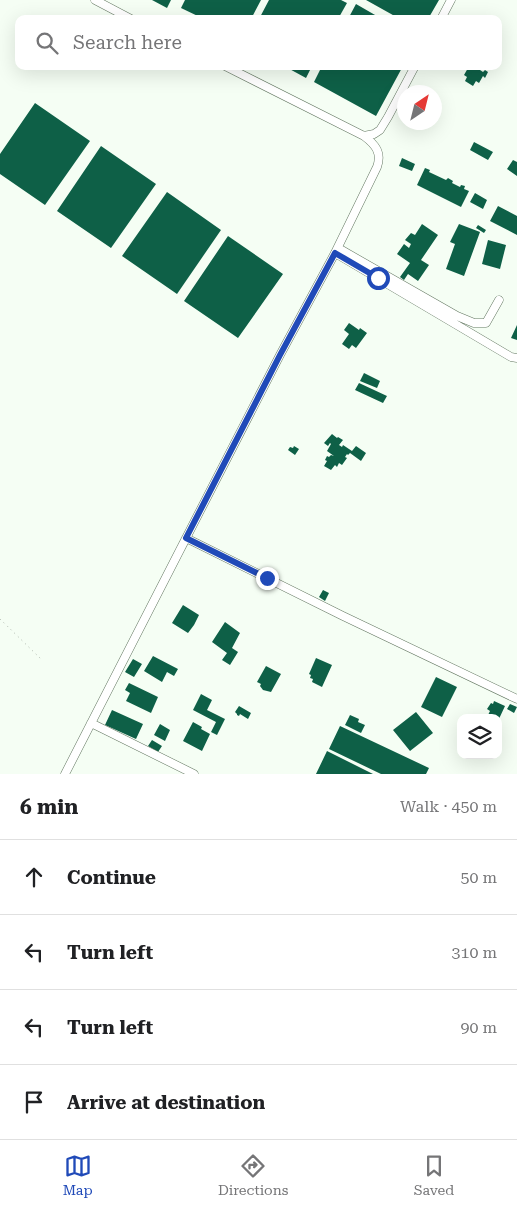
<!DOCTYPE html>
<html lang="en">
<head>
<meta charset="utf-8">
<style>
	body { margin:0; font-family:"Roboto Serif",serif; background:#f2f2f2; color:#202124 }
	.controls { position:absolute; right:15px; bottom:15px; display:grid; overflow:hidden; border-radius:10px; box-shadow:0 5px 20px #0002 }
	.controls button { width:45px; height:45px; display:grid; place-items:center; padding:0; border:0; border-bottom:1px solid #e0e0e0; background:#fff; color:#202124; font:25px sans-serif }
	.compass { position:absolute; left:397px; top:85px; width:45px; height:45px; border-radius:50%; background:#fff; box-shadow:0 5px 20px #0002; rotate:35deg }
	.stop { position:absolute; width:15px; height:15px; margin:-11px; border:4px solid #204ab8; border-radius:50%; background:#fff }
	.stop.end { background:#204ab8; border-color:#fff; box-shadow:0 1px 5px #0008 }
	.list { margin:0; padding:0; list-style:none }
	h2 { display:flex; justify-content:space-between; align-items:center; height:65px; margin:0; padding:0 20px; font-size:21px }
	h2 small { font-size:16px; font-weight:400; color:#757577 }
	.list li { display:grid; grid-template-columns:32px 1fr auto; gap:15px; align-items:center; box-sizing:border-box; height:75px; padding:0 20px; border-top:1px solid #e0e0e0 }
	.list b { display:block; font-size:19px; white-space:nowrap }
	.list em { font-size:16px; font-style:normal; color:#757577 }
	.icon { flex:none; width:28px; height:28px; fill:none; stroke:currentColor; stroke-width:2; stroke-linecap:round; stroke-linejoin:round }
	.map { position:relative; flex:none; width:517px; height:774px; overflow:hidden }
	.search { position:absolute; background:#fff; box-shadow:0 5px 20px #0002; left:15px; right:15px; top:15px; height:55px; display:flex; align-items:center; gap:12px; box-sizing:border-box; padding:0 18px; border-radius:10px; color:#757577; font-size:19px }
	.sheet { height:365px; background:#fff }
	nav { display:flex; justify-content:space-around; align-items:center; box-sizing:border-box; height:70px; border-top:1px solid #e0e0e0; background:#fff; font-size:14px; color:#757577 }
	nav a { display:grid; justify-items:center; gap:2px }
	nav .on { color:#204ab8 }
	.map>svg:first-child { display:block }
	.building { fill:#0e6047 }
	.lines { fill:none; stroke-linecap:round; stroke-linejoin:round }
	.minor-casing { stroke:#627660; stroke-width:9 }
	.path { stroke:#aab3a9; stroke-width:1; stroke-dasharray:1 4; stroke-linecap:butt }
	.minor { stroke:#fff; stroke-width:8 }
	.route { stroke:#204ab8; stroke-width:6 }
</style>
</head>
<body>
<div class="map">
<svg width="517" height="774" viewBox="0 0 517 774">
	<rect width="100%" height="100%" fill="#f5fef4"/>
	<path class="building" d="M 152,0 L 171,0 L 167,8 Z
		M 185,0 L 261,0 L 251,19 L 204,19 L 181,8 Z
		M 269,0 L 341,0 L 347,3 L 338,19 L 259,19 Z
		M 366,0 L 439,0 L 428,19 L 400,19 Z
		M 356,4 L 382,19 L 348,19 Z
		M 284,66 L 312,66 L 306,78 Z
		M 322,66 L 403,66 L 376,116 L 314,82 Z
		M 465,66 L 478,66 L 477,68 L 483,72 L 485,70 L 488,72 L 485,78 L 483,76 L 479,83 L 476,81 L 473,86 L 465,81 L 467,77 L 464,75 L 468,68 Z
		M 35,103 L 90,141 L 45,205 L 0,174 L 0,154 Z
		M 474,142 L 493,152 L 488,160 L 470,150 Z
		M 101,146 L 156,184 L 111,248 L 57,211 Z
		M 402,158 L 415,164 L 412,171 L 399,166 Z
		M 513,160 L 517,162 L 517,176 L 507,169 Z
		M 425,168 L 430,170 L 429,172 L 446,180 L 448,178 L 453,181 L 452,183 L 460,187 L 461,185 L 465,186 L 464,189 L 469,191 L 461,207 L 417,185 Z
		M 167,192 L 221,230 L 177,294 L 122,256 Z
		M 475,193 L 487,200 L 483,209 L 470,202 Z
		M 498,206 L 517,216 L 517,235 L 490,221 Z
		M 422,224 L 438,235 L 421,260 L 429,265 L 418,281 L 408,274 L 404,280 L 400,277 L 410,263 L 397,254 L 404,244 L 409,248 L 411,244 L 405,240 L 411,233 L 415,235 Z
		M 459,224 L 480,232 L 464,276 L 446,269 L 455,244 L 450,242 Z
		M 478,225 L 486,230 L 484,233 L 476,228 Z
		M 228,236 L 283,274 L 238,338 L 184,301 Z
		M 488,240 L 506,245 L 500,269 L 482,264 Z
		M 349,323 L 359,330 L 360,328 L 367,333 L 356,348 L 352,345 L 349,349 L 342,344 L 349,334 L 344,330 Z
		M 517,325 L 517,340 L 511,338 Z
		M 364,373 L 380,381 L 377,388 L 360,381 Z
		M 359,383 L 387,396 L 383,403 L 355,390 Z
		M 332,434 L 337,438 L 338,437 L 343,440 L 339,445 L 342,447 L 343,445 L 352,451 L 356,446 L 366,453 L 361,461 L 350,453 L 348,455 L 347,454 L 345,457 L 347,458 L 342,465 L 339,463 L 337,467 L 335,465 L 331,470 L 324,466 L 327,461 L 325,460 L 327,456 L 329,457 L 331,455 L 334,456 L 327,451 L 331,444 L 330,443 L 328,446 L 324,443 Z
		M 294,446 L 299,449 L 295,455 L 288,450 L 290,447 L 293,448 Z
		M 323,590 L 329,593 L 325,601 L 319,597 Z
		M 183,605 L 199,615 L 194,625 L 188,633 L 172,623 Z
		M 225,622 L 240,633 L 232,648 L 238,652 L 230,665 L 222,660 L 227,653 L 212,642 Z
		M 153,656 L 178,669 L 174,676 L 167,672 L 162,682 L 144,671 Z
		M 316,658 L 332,665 L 322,687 L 312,682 L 313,679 L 310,678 L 311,675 L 309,674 Z
		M 133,659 L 142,664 L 134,677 L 125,672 Z
		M 266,666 L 281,674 L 271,692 L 263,690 L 260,686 L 261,684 L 257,682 Z
		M 436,677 L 457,687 L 442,717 L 421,707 Z
		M 129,683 L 158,697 L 151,713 L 126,701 L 130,693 L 125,690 Z
		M 201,694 L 212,700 L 207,710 L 225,719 L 217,735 L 211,732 L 216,722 L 193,710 Z
		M 494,701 L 505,706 L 498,721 L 498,718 L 487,717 L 490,711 L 487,709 L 491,703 L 493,704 Z
		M 510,704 L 517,707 L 514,713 L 507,709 Z
		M 239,706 L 251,713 L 248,719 L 240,714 L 239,716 L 237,715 L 237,714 L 235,712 Z
		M 112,710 L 143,724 L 136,739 L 105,725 Z
		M 416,712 L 433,733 L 410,751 L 393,730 Z
		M 350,715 L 359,719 L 358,722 L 365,725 L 361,733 L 345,725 Z
		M 193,722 L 202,727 L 201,729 L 210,734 L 202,751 L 183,741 Z
		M 160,724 L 170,730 L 165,741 L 154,735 Z
		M 340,726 L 429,768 L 426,774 L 381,774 L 329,749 Z
		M 152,740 L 162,746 L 158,752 L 148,746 Z
		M 327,751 L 373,774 L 316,774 Z"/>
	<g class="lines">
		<g class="minor-casing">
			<path id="minor" d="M 95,0 L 131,19
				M 441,19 L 451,0
				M 225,66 L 364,136 L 374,134 L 380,130 L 388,117 L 415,66
				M 338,248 L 457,316 L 474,323 L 486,323 L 499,300
				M 335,253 L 511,357 L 517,358
				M 186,538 L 343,616 L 517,699
				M 91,723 L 194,774
				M 65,774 L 280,355 L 335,253 L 377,167 C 382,153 376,145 364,136"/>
		</g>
		<path class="path" d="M 0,619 L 41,659"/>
		<use href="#minor" class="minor"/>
	</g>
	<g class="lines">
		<path class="route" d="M 267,578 L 186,538 L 280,355 L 335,253 L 378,278"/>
	</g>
</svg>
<div class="controls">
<button><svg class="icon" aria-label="layers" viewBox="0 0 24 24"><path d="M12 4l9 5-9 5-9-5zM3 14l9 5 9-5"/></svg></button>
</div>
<svg class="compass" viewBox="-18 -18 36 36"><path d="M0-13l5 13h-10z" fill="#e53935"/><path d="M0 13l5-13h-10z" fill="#757577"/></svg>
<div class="stop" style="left:378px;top:278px"></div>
<div class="stop end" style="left:267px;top:578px"></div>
<div class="search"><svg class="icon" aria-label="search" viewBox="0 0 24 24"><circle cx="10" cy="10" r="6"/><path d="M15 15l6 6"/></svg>Search here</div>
</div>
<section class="sheet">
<h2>6 min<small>Walk · 450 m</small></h2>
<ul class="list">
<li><svg class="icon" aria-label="ahead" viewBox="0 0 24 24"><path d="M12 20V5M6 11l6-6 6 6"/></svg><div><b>Continue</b></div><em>50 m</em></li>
<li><svg class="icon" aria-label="left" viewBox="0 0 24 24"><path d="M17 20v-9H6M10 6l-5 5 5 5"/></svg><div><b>Turn left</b></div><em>310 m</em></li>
<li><svg class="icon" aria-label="left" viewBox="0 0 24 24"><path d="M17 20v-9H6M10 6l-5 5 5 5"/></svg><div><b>Turn left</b></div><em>90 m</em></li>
<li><svg class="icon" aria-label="arrive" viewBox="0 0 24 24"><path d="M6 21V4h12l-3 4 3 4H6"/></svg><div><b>Arrive at destination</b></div></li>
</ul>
</section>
<nav>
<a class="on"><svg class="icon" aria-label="map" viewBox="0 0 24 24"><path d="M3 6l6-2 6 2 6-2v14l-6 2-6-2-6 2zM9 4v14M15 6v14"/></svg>Map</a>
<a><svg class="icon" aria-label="directions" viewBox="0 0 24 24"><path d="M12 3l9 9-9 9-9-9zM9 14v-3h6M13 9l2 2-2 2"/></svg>Directions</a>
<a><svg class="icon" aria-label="saved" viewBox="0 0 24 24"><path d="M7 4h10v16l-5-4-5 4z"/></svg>Saved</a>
</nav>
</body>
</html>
